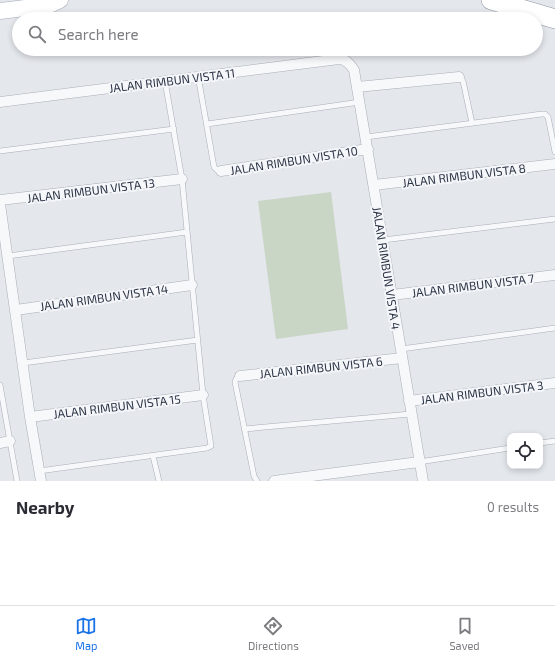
<!DOCTYPE html>
<html lang="en">
<head>
<meta charset="utf-8">
<style>
	body { margin:0; font-family:"Exo 2",sans-serif; background:#f7f7f7; color:#2b2b33 }
	.controls { position:absolute; right:12px; bottom:12px; display:grid; overflow:hidden; border-radius:8px; box-shadow:0 2px 6px #0003 }
	.controls button { width:36px; height:36px; display:grid; place-items:center; padding:0; border:0; border-bottom:1px solid #e1e1e2; background:#fff; color:#2b2b33; font:20px sans-serif }
	.list { margin:0; padding:0; list-style:none }
	h2 { display:flex; justify-content:space-between; align-items:center; height:52px; margin:0; padding:0 16px; font-size:17px }
	h2 small { font-size:13px; font-weight:400; color:#7c7c81 }
	.icon { flex:none; width:22px; height:22px; fill:none; stroke:currentColor; stroke-width:2; stroke-linecap:round; stroke-linejoin:round }
	.map { position:relative; flex:none; width:555px; height:481px; overflow:hidden }
	.search { position:absolute; background:#fff; box-shadow:0 2px 6px #0003; left:12px; right:12px; top:12px; height:44px; display:flex; align-items:center; gap:10px; box-sizing:border-box; padding:0 14px; border-radius:22px; color:#7c7c81; font-size:15px }
	.sheet { height:124px; background:#fff }
	nav { display:flex; justify-content:space-around; align-items:center; box-sizing:border-box; height:56px; border-top:1px solid #e1e1e2; background:#fff; font-size:11px; color:#7c7c81 }
	nav a { display:grid; justify-items:center; gap:2px }
	nav .on { color:#1a73e8 }
	.map>svg:first-child { display:block }
	.green { fill:#c9d6c5 }
	.lines { fill:none; stroke-linecap:round; stroke-linejoin:round }
	.service-casing { stroke:#a9aeb7; stroke-width:6 }
	.minor-casing { stroke:#a9aeb7; stroke-width:11 }
	.primary-casing { stroke:#a3abb8; stroke-width:17 }
	.motorway-casing { stroke:#8b94a3; stroke-width:20 }
	.service { stroke:#f7f8fa; stroke-width:5 }
	.minor { stroke:#f7f8fa; stroke-width:10 }
	.primary { stroke:#fff; stroke-width:16 }
	.motorway { stroke:#fff; stroke-width:19 }
	.labels { text-anchor:middle; dominant-baseline:central; stroke-width:4; stroke-linejoin:round; paint-order:stroke }
	.street-label { font-size:12px; fill:#2b3445; stroke:#f4f6f9 }
</style>
</head>
<body>
<div class="map">
<svg width="555" height="481" viewBox="0 0 555 481">
	<rect width="100%" height="100%" fill="#e4e7ec"/>
	<path class="green" d="M 331,192 L 348,329 L 276,339 L 258,201 Z"/>
	<g class="lines">
		<g class="service-casing">
			<path id="service" d="M 198,76 L 214,167 L 217,170 L 221,171
				M 459,77 L 463,81 L 472,123
				M 207,124 L 360,102
				M 366,137 L 542,114 L 545,114 L 548,117 L 555,152
				M 0,151 L 174,129
				M 383,240 L 555,219
				M 8,256 L 187,232
				M 401,349 L 555,328
				M 23,363 L 198,340
				M 240,376 L 236,379 L 235,382 L 254,476 L 257,481
				M 0,385 L 17,481
				M 244,429 L 411,414
				M 540,443 L 555,441
				M 153,456 L 159,481
				M 419,462 L 510,448
				M 39,471 L 207,448 L 211,446 L 203,395 L 182,179 L 165,81"/>
		</g>
		<g class="minor-casing">
			<path id="minor" d="M 357,87 L 459,77
				M 0,102 L 339,59 C 346,59 350,64 354,70 L 423,481
				M 221,171 L 368,149
				M 374,185 L 555,164
				M 0,200 L 182,179
				M 0,204 L 30,417 L 41,481
				M 392,295 L 555,275
				M 16,310 L 192,285
				M 240,376 L 402,358
				M 409,401 L 555,383
				M 30,417 L 203,395
				M 0,443 L 10,441
				M 274,481 L 419,462"/>
		</g>
		<g class="primary-casing">
			<path id="primary" d="M 0,11 L 49,5 L 60,0"/>
		</g>
		<g class="motorway-casing">
			<path id="motorway" d="M 491,0 L 555,19"/>
		</g>
		<use href="#service" class="service"/>
		<use href="#minor" class="minor"/>
		<use href="#primary" class="primary"/>
		<use href="#motorway" class="motorway"/>
	</g>
	<g class="labels">
		<g class="street-label">
			<text transform="translate(172 80) rotate(-7)">JALAN RIMBUN VISTA 11</text>
			<text transform="translate(294 160) rotate(-9)">JALAN RIMBUN VISTA 10</text>
			<text transform="translate(464 175) rotate(-7)">JALAN RIMBUN VISTA 8</text>
			<text transform="translate(91 190) rotate(-7)">JALAN RIMBUN VISTA 13</text>
			<text transform="translate(387 268) rotate(81)">JALAN RIMBUN VISTA 4</text>
			<text transform="translate(473 285) rotate(-7)">JALAN RIMBUN VISTA 7</text>
			<text transform="translate(104 297) rotate(-8)">JALAN RIMBUN VISTA 14</text>
			<text transform="translate(321 367) rotate(-6)">JALAN RIMBUN VISTA 6</text>
			<text transform="translate(482 392) rotate(-7)">JALAN RIMBUN VISTA 3</text>
			<text transform="translate(117 406) rotate(-7)">JALAN RIMBUN VISTA 15</text>
		</g>
	</g>
</svg>
<div class="controls">
<button><svg class="icon" aria-label="locate" viewBox="0 0 24 24"><circle cx="12" cy="12" r="6"/><path d="M12 2v4M12 18v4M2 12h4M18 12h4"/></svg></button>
</div>
<div class="search"><svg class="icon" aria-label="search" viewBox="0 0 24 24"><circle cx="10" cy="10" r="6"/><path d="M15 15l6 6"/></svg>Search here</div>
</div>
<section class="sheet">
<h2>Nearby<small>0 results</small></h2>
<ul class="list">
</ul>
</section>
<nav>
<a class="on"><svg class="icon" aria-label="map" viewBox="0 0 24 24"><path d="M3 6l6-2 6 2 6-2v14l-6 2-6-2-6 2zM9 4v14M15 6v14"/></svg>Map</a>
<a><svg class="icon" aria-label="directions" viewBox="0 0 24 24"><path d="M12 3l9 9-9 9-9-9zM9 14v-3h6M13 9l2 2-2 2"/></svg>Directions</a>
<a><svg class="icon" aria-label="saved" viewBox="0 0 24 24"><path d="M7 4h10v16l-5-4-5 4z"/></svg>Saved</a>
</nav>
</body>
</html>
